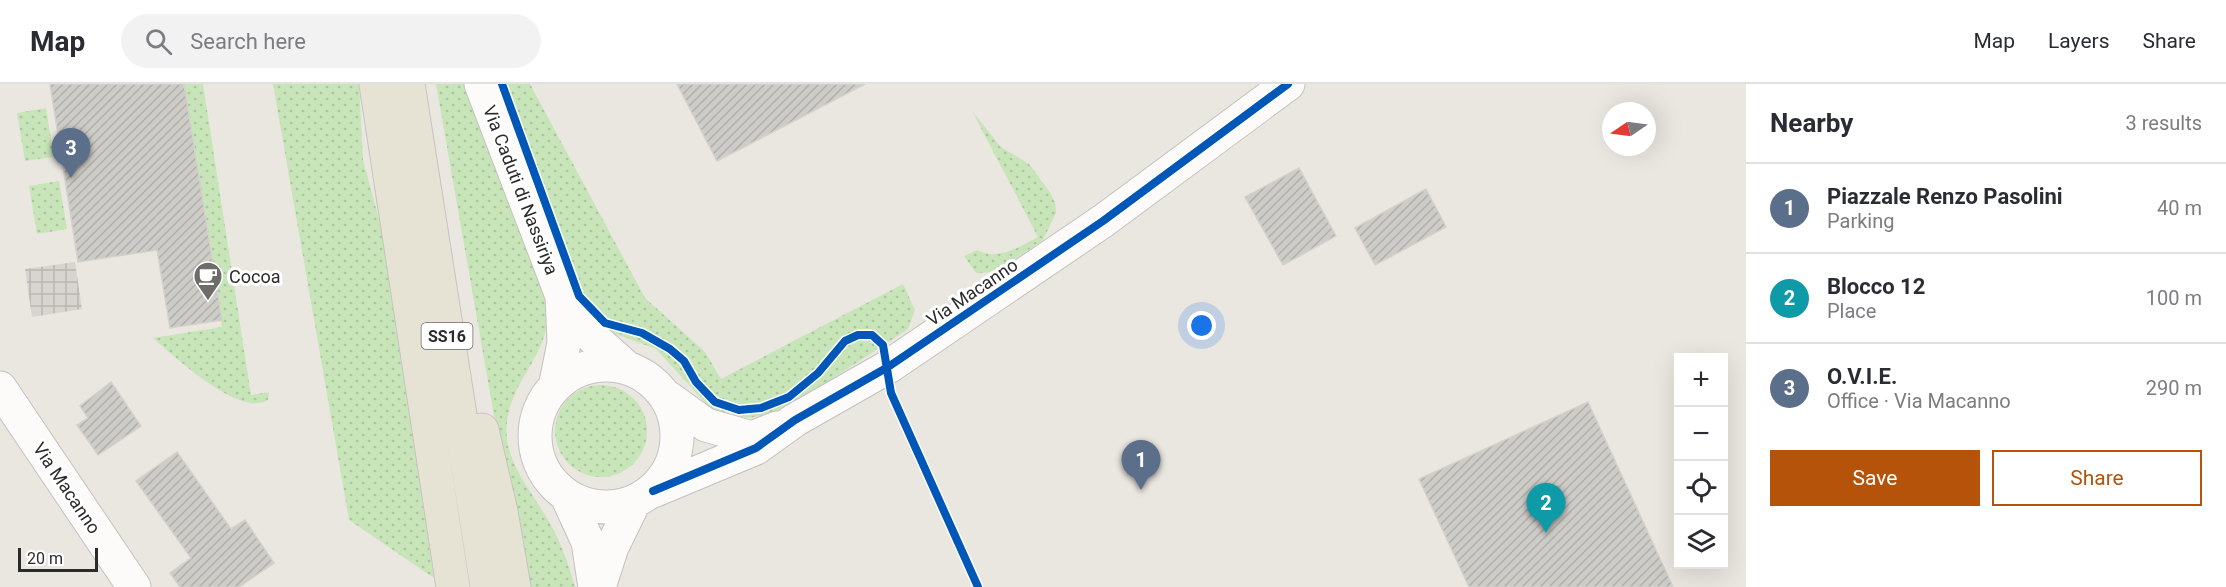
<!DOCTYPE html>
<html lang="en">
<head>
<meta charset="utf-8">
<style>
	body { margin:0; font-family:Roboto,sans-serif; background:#f2f2f3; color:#2b2b33 }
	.controls { position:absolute; right:18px; bottom:18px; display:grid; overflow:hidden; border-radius:0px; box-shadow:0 6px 24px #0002 }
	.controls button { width:54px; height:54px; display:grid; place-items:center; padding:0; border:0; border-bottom:2px solid #e1e1e2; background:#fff; color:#2b2b33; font:30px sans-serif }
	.compass { position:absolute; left:1602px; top:18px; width:54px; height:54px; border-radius:50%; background:#fff; box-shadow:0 6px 24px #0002; rotate:257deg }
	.scale { position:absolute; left:18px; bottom:15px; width:80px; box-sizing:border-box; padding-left:6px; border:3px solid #2b2b2b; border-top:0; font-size:16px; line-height:21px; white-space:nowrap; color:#2b2b2b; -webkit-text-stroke:4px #fff; paint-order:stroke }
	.you { position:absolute; left:1202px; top:242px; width:21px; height:21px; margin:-15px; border:4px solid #fff; border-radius:50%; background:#1a73e8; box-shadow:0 0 0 9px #1a73e833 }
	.badge { display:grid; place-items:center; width:39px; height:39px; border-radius:50%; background:#b45309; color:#fff; font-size:20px; font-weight:700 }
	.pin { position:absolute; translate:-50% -50px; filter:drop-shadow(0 2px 3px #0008) }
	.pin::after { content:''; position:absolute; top:32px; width:21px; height:18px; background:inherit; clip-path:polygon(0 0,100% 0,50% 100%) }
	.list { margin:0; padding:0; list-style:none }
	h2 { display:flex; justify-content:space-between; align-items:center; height:78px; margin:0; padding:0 24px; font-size:26px }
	h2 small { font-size:20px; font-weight:400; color:#7c7c81 }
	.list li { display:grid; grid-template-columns:39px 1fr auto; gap:18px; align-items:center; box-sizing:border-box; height:90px; padding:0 24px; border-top:2px solid #e1e1e2 }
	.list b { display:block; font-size:22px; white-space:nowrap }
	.list p { margin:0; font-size:20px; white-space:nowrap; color:#7c7c81 }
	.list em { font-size:20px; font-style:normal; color:#7c7c81 }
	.actions { display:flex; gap:12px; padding:18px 24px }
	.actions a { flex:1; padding:14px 0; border:2px solid #b45309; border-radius:0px; text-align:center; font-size:21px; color:#b45309 }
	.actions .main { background:#b45309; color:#fff }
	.icon { flex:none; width:33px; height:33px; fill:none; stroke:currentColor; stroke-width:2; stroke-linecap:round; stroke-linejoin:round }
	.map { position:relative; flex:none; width:1746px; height:503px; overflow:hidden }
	header { display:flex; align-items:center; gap:36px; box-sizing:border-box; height:84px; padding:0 30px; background:#fff; border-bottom:2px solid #e1e1e2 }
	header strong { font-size:28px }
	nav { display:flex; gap:33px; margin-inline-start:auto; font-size:21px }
	.search { width:420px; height:54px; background:#f2f2f3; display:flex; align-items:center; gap:15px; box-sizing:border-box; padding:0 21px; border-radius:33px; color:#7c7c81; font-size:22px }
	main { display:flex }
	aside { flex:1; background:#fff }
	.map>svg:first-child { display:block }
	.grass { fill:url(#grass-dots) }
	.plaza { fill:url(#plaza-grid) }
	.building { fill:url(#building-hatch); stroke:#d4d1cc; stroke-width:1.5 }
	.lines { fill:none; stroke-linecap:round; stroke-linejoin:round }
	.minor-casing { stroke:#c3c2c1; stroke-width:35 }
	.major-casing { stroke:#c5c4c1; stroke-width:35 }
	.minor { stroke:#fcfbfa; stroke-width:33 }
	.major { stroke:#e7e3d4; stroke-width:33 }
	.cycleway-casing { stroke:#fff; stroke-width:11 }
	.cycleway { stroke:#0057b8; stroke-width:8 }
	.labels { text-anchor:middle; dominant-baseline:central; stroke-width:6; stroke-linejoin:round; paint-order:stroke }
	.shield { fill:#fff; stroke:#6b6b6b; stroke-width:1.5 }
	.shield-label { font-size:16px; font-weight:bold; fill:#2b2b2b }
	.street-label { font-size:18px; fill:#2b2b2b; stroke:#fff }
	.poi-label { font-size:18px; fill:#2b2b2b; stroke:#fff; text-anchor:start }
</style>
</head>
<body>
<header>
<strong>Map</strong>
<div class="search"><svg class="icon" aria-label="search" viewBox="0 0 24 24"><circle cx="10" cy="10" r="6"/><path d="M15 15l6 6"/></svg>Search here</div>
<nav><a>Map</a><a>Layers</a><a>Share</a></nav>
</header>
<main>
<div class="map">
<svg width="1746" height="503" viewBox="0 0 1746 503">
	<defs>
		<pattern id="grass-dots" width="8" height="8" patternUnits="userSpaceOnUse" patternTransform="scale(1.5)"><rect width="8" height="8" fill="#c8e5b9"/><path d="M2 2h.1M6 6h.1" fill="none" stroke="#acc59f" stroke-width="1.8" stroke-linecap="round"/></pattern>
		<pattern id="plaza-grid" width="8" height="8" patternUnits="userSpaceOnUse" patternTransform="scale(1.5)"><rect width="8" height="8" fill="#d8d4cf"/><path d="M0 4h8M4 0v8" fill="none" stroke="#bab6b2"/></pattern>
		<pattern id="building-hatch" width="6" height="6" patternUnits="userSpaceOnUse" patternTransform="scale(1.5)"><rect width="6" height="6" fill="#ceccc7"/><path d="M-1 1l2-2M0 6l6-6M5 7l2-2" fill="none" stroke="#b1afab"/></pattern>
	</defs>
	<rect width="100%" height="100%" fill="#eae6e0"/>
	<path class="grass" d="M 184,0 L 203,0 L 251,311 L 269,308 L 268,316 C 240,334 175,273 153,254 L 222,243 Z
		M 273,0 L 359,0 L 363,76 L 380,139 L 434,494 L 349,436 Z
		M 436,0 L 467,0 L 546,215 C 556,268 512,290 507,339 C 503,375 528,402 545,431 C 559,453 568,478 575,503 L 524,503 Z
		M 496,0 L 530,0 L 645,214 L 705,268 L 721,295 L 903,200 L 915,226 L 908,245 L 789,323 L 768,331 L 748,334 L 712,326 L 656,265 L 605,246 L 582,228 Z
		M 46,24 L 54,73 L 25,77 L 17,29 Z
		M 972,27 L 1001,63 L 1029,80 L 1049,107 L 1055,118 L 1056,129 L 1043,156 L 996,188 L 976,189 L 964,172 L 977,166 C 998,177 1019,163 1038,153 Z
		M 59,97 L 67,145 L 37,150 L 29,102 Z
		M555 347a46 46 0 1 1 92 0a46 46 0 1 1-92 0Z"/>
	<path class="plaza" d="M 75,178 L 82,225 L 32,233 L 25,185 Z"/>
	<path class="building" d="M 50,0 L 184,0 L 222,236 L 170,244 L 157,166 L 78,178 Z
		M 677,0 L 865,0 L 717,77 Z
		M 1299,84 L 1336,152 L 1283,181 L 1245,113 Z
		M 1426,105 L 1446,143 L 1375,181 L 1355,144 Z
		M 111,298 L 141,342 L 98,371 L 77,341 L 88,334 L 80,322 Z
		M 1588,318 L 1673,503 L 1469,503 L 1419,395 Z
		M 177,368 L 231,445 L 245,436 L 274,479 L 239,503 L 180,503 L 170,489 L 191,474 L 136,397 Z"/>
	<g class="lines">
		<g class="minor-casing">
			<path id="minor" d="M 481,0 L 562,212 L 590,251 L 625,282
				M535 352a71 71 0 1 1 142 0a71 71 0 1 1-142 0Z
				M 556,299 L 564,259 L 562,212
				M 0,304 L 134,503
				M 667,313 L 706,341 L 752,354 L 777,344
				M 653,407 L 756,364 L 795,336 L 888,283 L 1103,137 L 1288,0
				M 567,412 L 588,458 L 595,503
				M 599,503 L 612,463 L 634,418"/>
		</g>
		<g class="major-casing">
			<path id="major" d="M 376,0 L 453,503
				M 408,0 L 487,503
				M 482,346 L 501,428 L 514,503"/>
		</g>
		<use href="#minor" class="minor"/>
		<use href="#major" class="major"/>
		<g class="cycleway-casing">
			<path id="cycleway" d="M 502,0 L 579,212 L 605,239 L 642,249 L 670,265 L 684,277 L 696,298 L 715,318 L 739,326 L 761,324 L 789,313 L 818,289 L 845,257 L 858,251 L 872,251 L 883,261 L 891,309 L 978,503
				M 653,407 L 756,364 L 795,336 L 888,283 L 1103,137 L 1288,0"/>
		</g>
		<use href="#cycleway" class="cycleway"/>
	</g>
	<defs>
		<g id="cafe-pin" transform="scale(1.5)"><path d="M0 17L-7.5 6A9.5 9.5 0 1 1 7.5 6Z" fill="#6e6c6a" stroke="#fff"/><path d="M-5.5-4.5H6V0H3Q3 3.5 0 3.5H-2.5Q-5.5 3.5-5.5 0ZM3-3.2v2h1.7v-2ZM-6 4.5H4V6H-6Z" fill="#fff"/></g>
	</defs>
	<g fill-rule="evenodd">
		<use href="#cafe-pin" x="208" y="192"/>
	</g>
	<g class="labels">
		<rect class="shield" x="421.5" y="239" width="51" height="26" rx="4.5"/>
		<g class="shield-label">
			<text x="447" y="252">SS16</text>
		</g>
		<g class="street-label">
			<text transform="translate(521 106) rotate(69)">Via Caduti di Nassiriya</text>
			<text transform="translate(972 208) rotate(-34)">Via Macanno</text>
			<text transform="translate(67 404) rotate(56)">Via Macanno</text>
		</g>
		<g class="poi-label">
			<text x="229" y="192">Cocoa</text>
		</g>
	</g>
</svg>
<div class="controls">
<button>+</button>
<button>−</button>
<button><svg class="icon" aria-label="locate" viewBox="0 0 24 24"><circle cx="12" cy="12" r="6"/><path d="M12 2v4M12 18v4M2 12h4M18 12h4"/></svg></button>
<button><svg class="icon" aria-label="layers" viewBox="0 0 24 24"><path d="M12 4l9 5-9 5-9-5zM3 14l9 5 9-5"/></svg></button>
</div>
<svg class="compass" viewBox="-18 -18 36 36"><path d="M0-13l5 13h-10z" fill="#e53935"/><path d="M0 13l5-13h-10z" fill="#7c7c81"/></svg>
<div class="scale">20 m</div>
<div class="you"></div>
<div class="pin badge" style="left:1141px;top:406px;background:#5c6f8a">1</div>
<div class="pin badge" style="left:1546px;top:449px;background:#0f9aa8">2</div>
<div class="pin badge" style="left:71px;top:94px;background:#5c6f8a">3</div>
</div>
<aside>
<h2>Nearby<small>3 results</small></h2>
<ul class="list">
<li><span class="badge" style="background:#5c6f8a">1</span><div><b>Piazzale Renzo Pasolini</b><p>Parking</p></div><em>40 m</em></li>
<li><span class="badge" style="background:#0f9aa8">2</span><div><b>Blocco 12</b><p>Place</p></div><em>100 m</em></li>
<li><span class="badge" style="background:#5c6f8a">3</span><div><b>O.V.I.E.</b><p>Office · Via Macanno</p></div><em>290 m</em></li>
</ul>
<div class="actions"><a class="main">Save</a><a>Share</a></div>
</aside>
</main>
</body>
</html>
